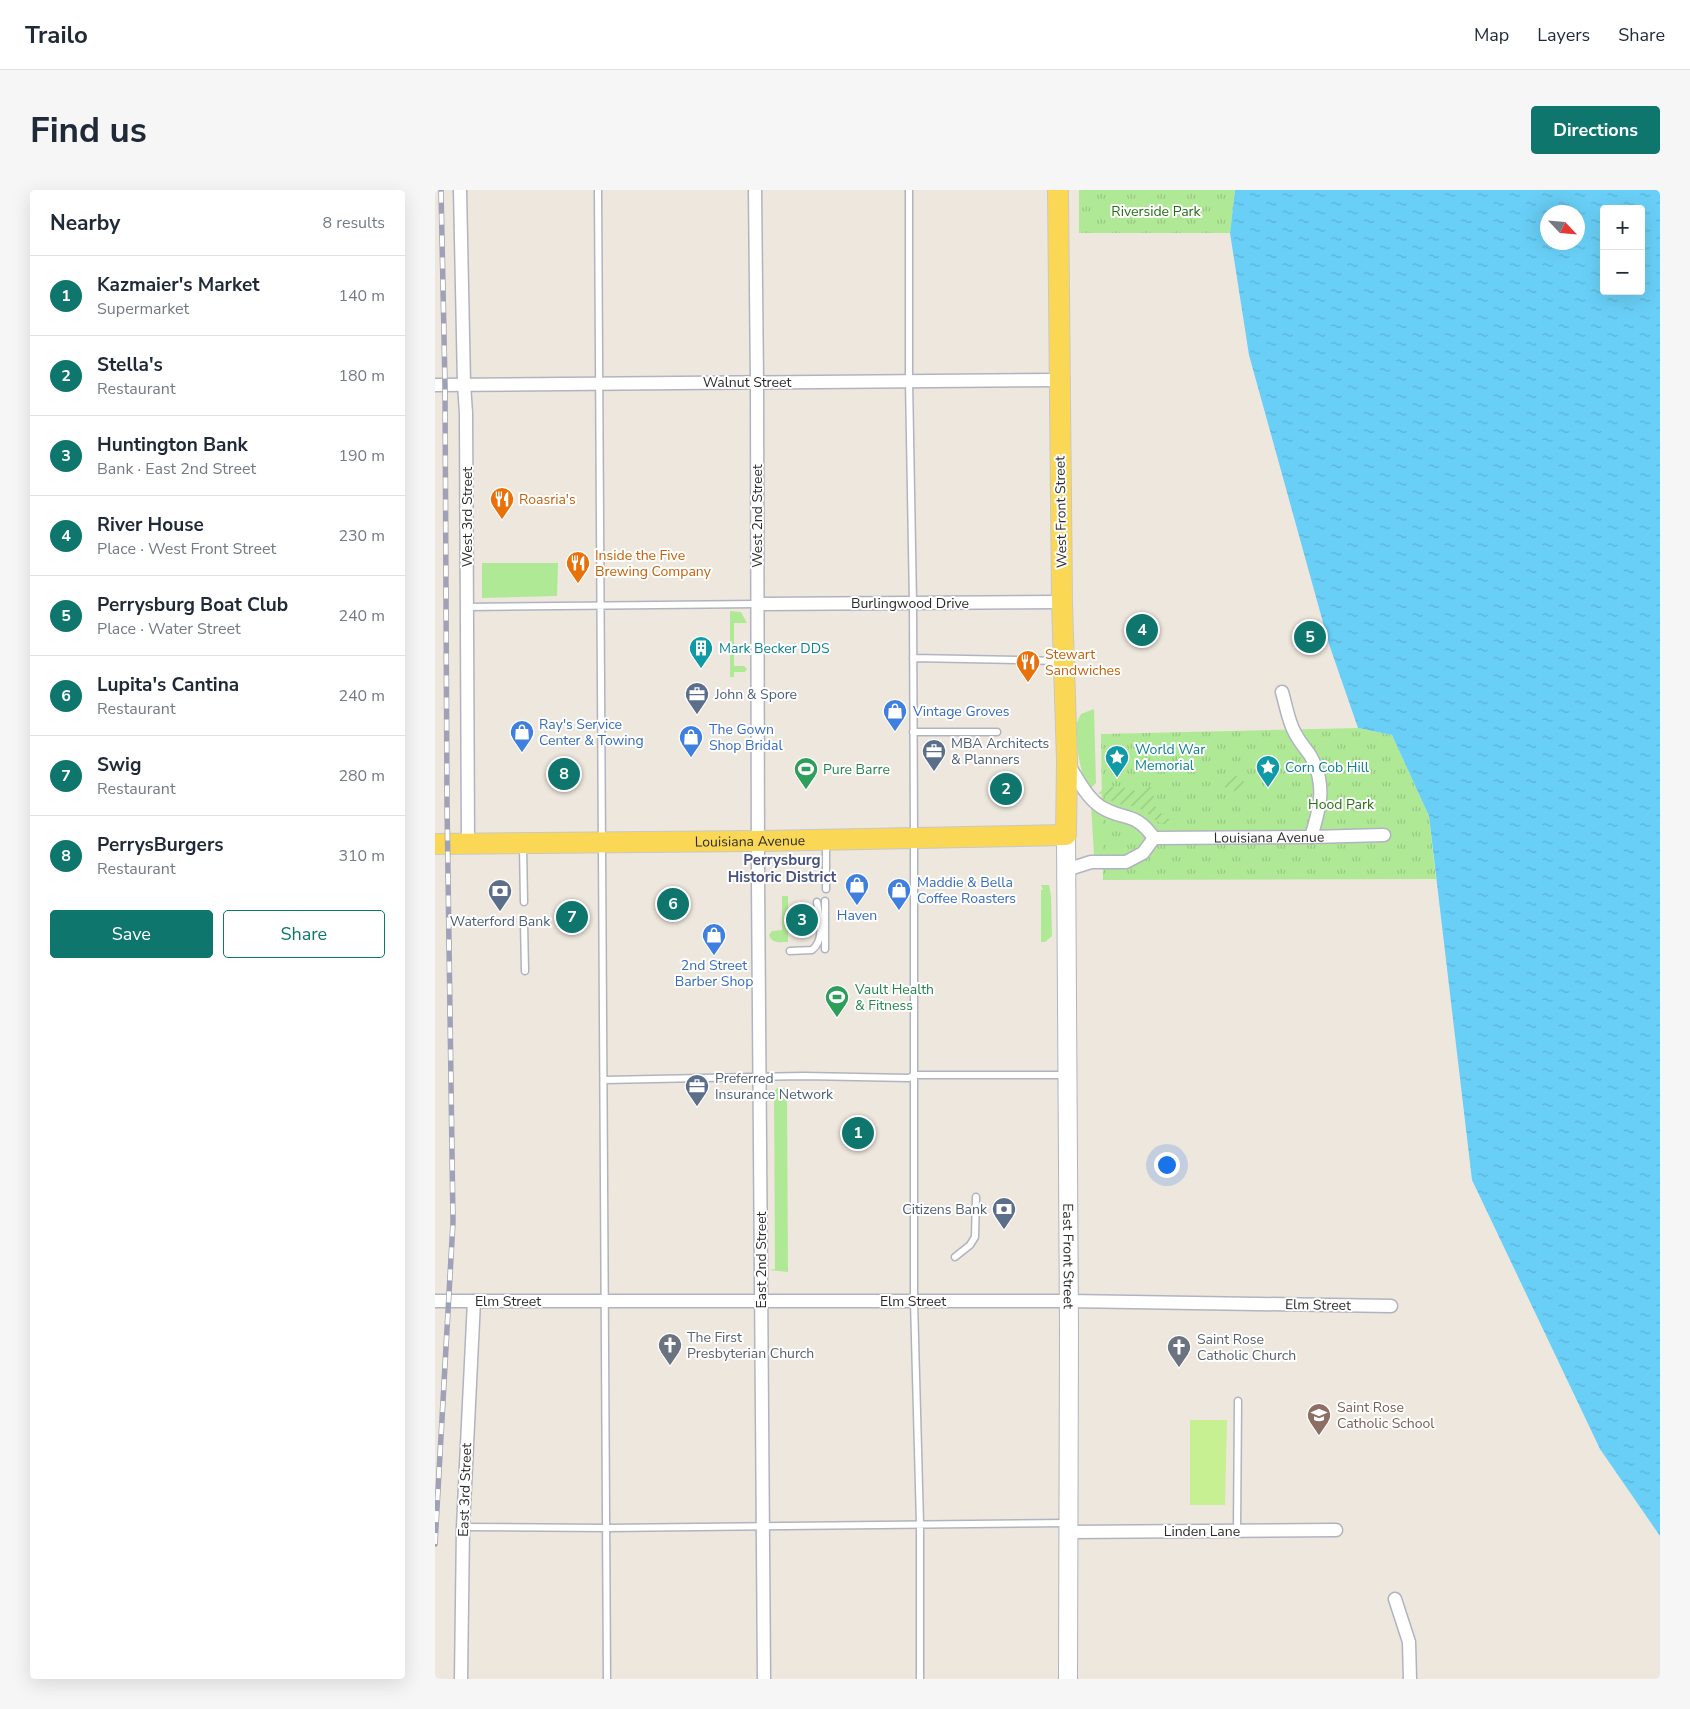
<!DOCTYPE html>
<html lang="en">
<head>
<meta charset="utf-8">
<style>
	body { margin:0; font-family:"Nunito Sans",sans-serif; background:#f6f6f7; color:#1f2937 }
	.controls { position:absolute; right:15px; top:15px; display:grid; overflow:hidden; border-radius:5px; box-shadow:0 5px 20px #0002 }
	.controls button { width:45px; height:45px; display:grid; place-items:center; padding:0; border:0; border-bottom:1px solid #e0e1e3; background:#fff; color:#1f2937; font:25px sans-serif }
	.compass { position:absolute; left:1105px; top:15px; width:45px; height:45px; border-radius:50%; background:#fff; box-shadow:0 5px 20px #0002; rotate:116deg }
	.you { position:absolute; left:731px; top:974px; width:18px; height:18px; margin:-12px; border:4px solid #fff; border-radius:50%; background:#1a73e8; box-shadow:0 0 0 8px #1a73e833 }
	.badge { display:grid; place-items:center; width:32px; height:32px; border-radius:50%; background:#0f766e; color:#fff; font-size:16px; font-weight:700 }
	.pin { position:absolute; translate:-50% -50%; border:2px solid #fff; box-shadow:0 1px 5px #0006 }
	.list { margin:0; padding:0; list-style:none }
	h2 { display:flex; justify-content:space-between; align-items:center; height:65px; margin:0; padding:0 20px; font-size:21px }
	h2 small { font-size:16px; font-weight:400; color:#747a83 }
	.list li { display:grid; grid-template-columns:32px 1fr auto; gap:15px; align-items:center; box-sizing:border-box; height:80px; padding:0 20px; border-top:1px solid #e0e1e3 }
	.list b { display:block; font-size:19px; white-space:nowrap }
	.list p { margin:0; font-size:16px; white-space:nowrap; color:#747a83 }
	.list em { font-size:16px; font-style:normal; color:#747a83 }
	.actions { display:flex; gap:10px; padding:15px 20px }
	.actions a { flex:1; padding:11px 0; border:1px solid #0f766e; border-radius:5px; text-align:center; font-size:18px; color:#0f766e }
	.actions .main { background:#0f766e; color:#fff }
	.map { position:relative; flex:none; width:1225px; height:1489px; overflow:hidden; border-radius:5px }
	header { display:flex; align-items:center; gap:30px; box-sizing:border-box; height:70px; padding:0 25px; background:#fff; border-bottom:1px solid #e0e1e3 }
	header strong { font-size:24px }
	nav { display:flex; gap:28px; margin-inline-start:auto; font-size:18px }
	.intro { display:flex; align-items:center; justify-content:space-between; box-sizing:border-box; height:120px; padding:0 30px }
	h1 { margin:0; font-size:35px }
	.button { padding:12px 22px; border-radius:5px; background:#0f766e; color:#fff; font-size:18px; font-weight:700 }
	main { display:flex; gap:30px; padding:0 30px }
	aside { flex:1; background:#fff; border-radius:5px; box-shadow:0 5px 20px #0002 }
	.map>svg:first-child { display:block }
	.grass { fill:#b0e996 }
	.park { fill:url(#park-tufts) }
	.garden { fill:url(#garden-furrows) }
	.pitch { fill:#c6f091 }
	.water { fill:url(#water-ripples); fill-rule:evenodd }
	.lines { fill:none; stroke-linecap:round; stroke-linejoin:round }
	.lane-casing { stroke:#b1b4c0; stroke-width:9 }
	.street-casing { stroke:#b1b4c0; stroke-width:15 }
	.secondary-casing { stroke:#b1b4c0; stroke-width:20 }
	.primary-casing { stroke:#c8c8c8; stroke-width:22 }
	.lane { stroke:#fff; stroke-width:6 }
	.street { stroke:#fff; stroke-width:12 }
	.secondary { stroke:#fff; stroke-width:18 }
	.primary { stroke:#fad856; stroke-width:20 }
	.rail-casing { stroke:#9fa2b7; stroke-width:5.5 }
	.rail { stroke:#fff; stroke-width:4; stroke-dasharray:11; stroke-linecap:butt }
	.labels { text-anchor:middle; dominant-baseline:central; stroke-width:4; stroke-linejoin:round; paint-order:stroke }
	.park-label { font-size:14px; fill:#266f15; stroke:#fff }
	.street-label { font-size:14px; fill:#2c2c2c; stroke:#fff }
	.food-label { font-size:14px; fill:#c56008; stroke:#fff; text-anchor:start }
	.culture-label { font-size:14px; fill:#0d838f; stroke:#fff; text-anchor:start }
	.service-label { font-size:14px; fill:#4e5e75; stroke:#fff; text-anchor:start }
	.shop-label { font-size:14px; fill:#366cbe; stroke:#fff; text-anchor:start }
	.leisure-label { font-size:14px; fill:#27864d; stroke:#fff; text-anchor:start }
	.worship-label { font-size:14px; fill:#5b616d; stroke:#fff; text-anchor:start }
	.education-label { font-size:14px; fill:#785e54; stroke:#fff; text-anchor:start }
	.neighbourhood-label { font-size:15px; font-weight:bold; fill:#485180; stroke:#fff }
</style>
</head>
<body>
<header>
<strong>Trailo</strong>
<nav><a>Map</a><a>Layers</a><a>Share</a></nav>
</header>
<div class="intro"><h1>Find us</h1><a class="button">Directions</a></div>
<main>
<aside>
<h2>Nearby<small>8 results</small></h2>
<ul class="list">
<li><span class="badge">1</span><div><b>Kazmaier's Market</b><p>Supermarket</p></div><em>140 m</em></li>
<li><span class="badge">2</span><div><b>Stella's</b><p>Restaurant</p></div><em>180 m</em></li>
<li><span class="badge">3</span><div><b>Huntington Bank</b><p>Bank · East 2nd Street</p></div><em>190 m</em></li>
<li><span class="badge">4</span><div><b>River House</b><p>Place · West Front Street</p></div><em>230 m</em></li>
<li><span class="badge">5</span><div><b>Perrysburg Boat Club</b><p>Place · Water Street</p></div><em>240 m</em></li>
<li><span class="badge">6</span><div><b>Lupita's Cantina</b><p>Restaurant</p></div><em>240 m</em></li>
<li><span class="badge">7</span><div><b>Swig</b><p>Restaurant</p></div><em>280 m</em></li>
<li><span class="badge">8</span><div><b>PerrysBurgers</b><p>Restaurant</p></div><em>310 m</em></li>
</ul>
<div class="actions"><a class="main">Save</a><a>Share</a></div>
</aside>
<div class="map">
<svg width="1225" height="1489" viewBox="0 0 1225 1489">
	<defs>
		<pattern id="park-tufts" width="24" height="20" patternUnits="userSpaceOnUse" patternTransform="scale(1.25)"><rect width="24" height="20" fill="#b0e996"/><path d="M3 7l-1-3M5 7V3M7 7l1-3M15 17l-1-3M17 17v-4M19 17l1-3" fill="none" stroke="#98c881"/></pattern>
		<pattern id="garden-furrows" width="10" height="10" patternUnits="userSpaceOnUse" patternTransform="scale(1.25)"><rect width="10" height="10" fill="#b0e996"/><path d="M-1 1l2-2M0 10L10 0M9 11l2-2" fill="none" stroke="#98c881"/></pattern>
		<pattern id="water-ripples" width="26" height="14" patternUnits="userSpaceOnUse" patternTransform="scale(1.25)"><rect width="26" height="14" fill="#69cff7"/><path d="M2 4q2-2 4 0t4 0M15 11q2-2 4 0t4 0" fill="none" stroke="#5bb2d4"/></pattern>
	</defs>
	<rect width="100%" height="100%" fill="#eee7dd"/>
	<path class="grass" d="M 47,373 L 123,373 L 122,406 L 47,408 Z
		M 295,421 L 306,422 L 312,433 L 299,433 L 299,476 L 309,476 L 312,479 L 310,482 L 299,482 L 299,487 L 295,487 Z
		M 659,519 L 661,593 L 654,600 C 646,589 640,549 641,536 C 642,532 644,528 646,524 Z
		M 656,615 L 669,625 L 693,665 L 659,666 Z
		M 606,695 L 614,695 L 616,706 L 617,746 L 610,752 L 606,752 L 606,700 L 608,700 Z
		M 347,706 L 353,706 L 353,752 C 345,752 337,754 334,745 L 337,741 L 347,740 Z
		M 342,898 L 352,898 L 353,1082 L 334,1080 L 340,1079 L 339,902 Z"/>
	<path class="park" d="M 644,0 L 800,0 L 795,43 L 644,43 Z
		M 923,538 L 957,545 L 994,626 L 1001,689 L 668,690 L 666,544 Z"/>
	<path class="garden" d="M 799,585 L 805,587 L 810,593 L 806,599 L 800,601 L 789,597 L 788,594 L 792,586 Z
		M 670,597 L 696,598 L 699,601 L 706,600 L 707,597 L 720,597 C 716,620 724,622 741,634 C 724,639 717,624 703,618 C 698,615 692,616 687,615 C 679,613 672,609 666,604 L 663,604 Z"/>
	<path class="pitch" d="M 755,1230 L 792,1230 L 790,1315 L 755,1315 Z"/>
	<path class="water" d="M 800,0 L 1225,0 L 1225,1346 L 1165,1259 L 1037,990 L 994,626 L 957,545 L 923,538 L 894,454 L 814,165 L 795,43 ZM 1169,19 L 1206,19 L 1206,101 L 1169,101 ZM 1112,22 L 1142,22 L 1142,52 L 1112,52 Z"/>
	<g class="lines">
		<g class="lane-casing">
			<path id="lane" d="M 163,0 L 172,1489
				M 474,0 L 474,191 L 478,413 L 479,648 L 479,1111 L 485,1334 L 485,1489
				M 32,417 L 322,414
				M 478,468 L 627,471
				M 478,542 L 562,542
				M 391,653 L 391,699
				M 88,656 L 89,712
				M 89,732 L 90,781
				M 390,759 L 390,711
				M 355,761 L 377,760 C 391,749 384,727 382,712
				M 169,890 L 369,886 L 474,888 L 479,885 L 631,885
				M 520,1067 L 535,1055 L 540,1047 L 541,1007
				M 28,1337 L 172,1338 L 632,1333
				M 802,1341 L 803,1211"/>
		</g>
		<g class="street-casing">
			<g id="street">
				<path d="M 25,0 L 29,194 L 31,223 L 33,654"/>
				<path d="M 320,0 L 322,192 L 323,690 L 329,1489"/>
				<path d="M 0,195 L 625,190"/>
				<path d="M 322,414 L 627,412"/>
				<path d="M 847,502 C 851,515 853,531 860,543 C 864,551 870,558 875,565 C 892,594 885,618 876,647"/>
				<path d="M 633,574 C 643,589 651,607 666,617 C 689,631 700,621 719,648"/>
				<path id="s1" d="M 719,648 L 876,647 L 949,645"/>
				<path d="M 631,680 L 656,672 L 691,672 L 708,663 L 719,648"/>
				<path d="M 0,1111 L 634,1111 L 956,1116"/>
				<path d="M 634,1342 L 901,1340"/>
				<path d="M 960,1409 L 974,1452 L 975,1489"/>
				<path d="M 26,1489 L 28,1337 L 39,1111"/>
			</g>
		</g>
		<g class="secondary-casing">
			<g id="secondary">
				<path id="s2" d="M 631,645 L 634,1140 L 633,1489"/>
			</g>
		</g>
		<g class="primary-casing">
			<g id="primary">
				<path id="s3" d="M 0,654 L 322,651 L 631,645 L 632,571 L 627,412 L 623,0"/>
			</g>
		</g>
		<use href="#lane" class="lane"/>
		<use href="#street" class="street"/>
		<use href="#secondary" class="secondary"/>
		<use href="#primary" class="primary"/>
		<g class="rail-casing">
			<path id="rail" d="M 0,1354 L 18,1032 L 12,614 L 10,195 L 6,0"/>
		</g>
		<use href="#rail" class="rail"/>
	</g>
	<defs>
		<g id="restaurant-pin" transform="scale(1.25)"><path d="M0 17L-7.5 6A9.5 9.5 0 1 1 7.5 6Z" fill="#e8710a" stroke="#fff"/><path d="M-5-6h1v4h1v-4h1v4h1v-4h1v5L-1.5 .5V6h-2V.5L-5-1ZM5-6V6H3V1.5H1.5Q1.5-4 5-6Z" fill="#fff"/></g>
		<g id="building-pin" transform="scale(1.25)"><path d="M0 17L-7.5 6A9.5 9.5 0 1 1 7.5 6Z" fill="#0f9aa8" stroke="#fff"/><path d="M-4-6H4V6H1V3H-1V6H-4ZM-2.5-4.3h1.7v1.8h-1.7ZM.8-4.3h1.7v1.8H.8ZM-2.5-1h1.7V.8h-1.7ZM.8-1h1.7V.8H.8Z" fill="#fff"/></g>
		<g id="office-pin" transform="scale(1.25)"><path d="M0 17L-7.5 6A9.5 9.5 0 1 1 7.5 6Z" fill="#5c6f8a" stroke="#fff"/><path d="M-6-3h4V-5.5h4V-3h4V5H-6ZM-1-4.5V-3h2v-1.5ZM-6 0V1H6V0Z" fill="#fff"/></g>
		<g id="shop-pin" transform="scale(1.25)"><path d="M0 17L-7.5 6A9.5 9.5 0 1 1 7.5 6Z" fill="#3f7fe0" stroke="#fff"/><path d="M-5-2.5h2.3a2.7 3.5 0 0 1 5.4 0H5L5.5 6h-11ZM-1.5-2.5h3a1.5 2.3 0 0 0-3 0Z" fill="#fff"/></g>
		<g id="sight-pin" transform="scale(1.25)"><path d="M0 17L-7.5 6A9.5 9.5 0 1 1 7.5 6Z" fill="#0f9aa8" stroke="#fff"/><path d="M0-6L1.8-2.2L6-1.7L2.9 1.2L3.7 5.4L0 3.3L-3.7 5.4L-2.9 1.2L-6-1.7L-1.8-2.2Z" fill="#fff"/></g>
		<g id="stadium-pin" transform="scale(1.25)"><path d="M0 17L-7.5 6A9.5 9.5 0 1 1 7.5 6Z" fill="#2e9e5b" stroke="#fff"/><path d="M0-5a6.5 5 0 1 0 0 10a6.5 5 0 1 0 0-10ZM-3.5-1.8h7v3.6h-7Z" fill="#fff"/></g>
		<g id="bank-pin" transform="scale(1.25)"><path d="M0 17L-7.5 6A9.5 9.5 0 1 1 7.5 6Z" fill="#5c6f8a" stroke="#fff"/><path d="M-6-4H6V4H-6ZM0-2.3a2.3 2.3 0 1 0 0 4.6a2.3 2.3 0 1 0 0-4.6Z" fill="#fff"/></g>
		<g id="church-pin" transform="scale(1.25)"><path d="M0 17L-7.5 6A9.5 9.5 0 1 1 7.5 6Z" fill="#6b7280" stroke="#fff"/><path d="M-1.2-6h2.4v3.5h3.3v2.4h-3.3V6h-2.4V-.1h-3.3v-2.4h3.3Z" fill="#fff"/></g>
		<g id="school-pin" transform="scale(1.25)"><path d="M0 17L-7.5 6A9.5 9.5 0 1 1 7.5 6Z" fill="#8d6e63" stroke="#fff"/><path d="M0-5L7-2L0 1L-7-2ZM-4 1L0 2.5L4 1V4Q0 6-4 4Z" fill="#fff"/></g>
	</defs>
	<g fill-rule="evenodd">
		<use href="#restaurant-pin" x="67" y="309"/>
		<use href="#restaurant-pin" x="143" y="373"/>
		<use href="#building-pin" x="266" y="458"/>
		<use href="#restaurant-pin" x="593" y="472"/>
		<use href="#office-pin" x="262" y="504"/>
		<use href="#shop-pin" x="460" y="521"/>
		<use href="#shop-pin" x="87" y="542"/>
		<use href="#shop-pin" x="256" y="547"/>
		<use href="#office-pin" x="499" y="561"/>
		<use href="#sight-pin" x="682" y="567"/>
		<use href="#sight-pin" x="833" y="577"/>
		<use href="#stadium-pin" x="371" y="579"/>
		<use href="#shop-pin" x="422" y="695"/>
		<use href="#shop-pin" x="464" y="700"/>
		<use href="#bank-pin" x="65" y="701"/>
		<use href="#shop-pin" x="279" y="745"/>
		<use href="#stadium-pin" x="402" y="807"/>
		<use href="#office-pin" x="262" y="896"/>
		<use href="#bank-pin" x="569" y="1019"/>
		<use href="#church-pin" x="235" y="1155"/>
		<use href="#church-pin" x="744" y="1157"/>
		<use href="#school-pin" x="884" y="1225"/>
	</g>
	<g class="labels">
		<g class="park-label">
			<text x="721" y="21">Riverside Park</text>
			<text x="906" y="614">Hood Park</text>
		</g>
		<g class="street-label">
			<text x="312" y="192">Walnut Street</text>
			<text transform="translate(626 322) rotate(-91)">West Front Street</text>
			<text transform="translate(322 326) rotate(-90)">West 2nd Street</text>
			<text transform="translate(32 327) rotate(-90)">West 3rd Street</text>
			<text x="475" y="413">Burlingwood Drive</text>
			<text stroke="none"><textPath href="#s1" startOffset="115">Louisiana Avenue</textPath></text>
			<text stroke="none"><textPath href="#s3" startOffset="315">Louisiana Avenue</textPath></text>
			<text stroke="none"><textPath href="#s2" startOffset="421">East Front Street</textPath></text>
			<text transform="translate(326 1070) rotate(-90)">East 2nd Street</text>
			<text x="73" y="1111">Elm Street</text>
			<text x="478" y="1111">Elm Street</text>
			<text transform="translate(883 1115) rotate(1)">Elm Street</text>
			<text transform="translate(30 1300) rotate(-88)">East 3rd Street</text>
			<text x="767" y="1341">Linden Lane</text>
		</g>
		<g class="food-label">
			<text x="84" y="309">Roasria's</text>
			<text x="160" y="365">Inside the Five<tspan x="160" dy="16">Brewing Company</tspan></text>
			<text x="610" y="464">Stewart<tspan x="610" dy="16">Sandwiches</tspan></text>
		</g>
		<g class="culture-label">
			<text x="284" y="458">Mark Becker DDS</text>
			<text x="700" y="559">World War<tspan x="700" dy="16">Memorial</tspan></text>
			<text x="850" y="577">Corn Cob Hill</text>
		</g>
		<g class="service-label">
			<text x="280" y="504">John &amp; Spore</text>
			<text x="516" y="553">MBA Architects<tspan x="516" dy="16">&amp; Planners</tspan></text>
			<text x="65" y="731" text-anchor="middle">Waterford Bank</text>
			<text x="280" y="888">Preferred<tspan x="280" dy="16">Insurance Network</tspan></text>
			<text x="552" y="1019" text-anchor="end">Citizens Bank</text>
		</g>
		<g class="shop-label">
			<text x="478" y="521">Vintage Groves</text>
			<text x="104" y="534">Ray's Service<tspan x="104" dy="16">Center &amp; Towing</tspan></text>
			<text x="274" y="539">The Gown<tspan x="274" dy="16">Shop Bridal</tspan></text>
			<text x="482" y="692">Maddie &amp; Bella<tspan x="482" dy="16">Coffee Roasters</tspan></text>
			<text x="422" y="725" text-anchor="middle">Haven</text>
			<text x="279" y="775" text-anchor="middle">2nd Street<tspan x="279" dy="16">Barber Shop</tspan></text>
		</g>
		<g class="leisure-label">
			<text x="388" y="579">Pure Barre</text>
			<text x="420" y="799">Vault Health<tspan x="420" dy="16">&amp; Fitness</tspan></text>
		</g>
		<g class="worship-label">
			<text x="252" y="1147">The First<tspan x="252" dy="16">Presbyterian Church</tspan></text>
			<text x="762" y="1149">Saint Rose<tspan x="762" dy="16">Catholic Church</tspan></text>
		</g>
		<g class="education-label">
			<text x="902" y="1217">Saint Rose<tspan x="902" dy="16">Catholic School</tspan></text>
		</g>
		<g class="neighbourhood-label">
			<text x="347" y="670">Perrysburg<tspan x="347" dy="17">Historic District</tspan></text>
		</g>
	</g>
</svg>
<div class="controls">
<button>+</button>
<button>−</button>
</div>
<svg class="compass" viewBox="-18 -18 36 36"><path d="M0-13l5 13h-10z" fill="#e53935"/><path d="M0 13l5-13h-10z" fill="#747a83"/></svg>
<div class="you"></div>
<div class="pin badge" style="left:423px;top:943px">1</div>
<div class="pin badge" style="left:571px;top:599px">2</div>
<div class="pin badge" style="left:367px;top:730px">3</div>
<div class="pin badge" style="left:707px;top:440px">4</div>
<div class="pin badge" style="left:875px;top:447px">5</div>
<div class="pin badge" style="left:238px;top:714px">6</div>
<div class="pin badge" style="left:137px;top:727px">7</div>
<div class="pin badge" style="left:129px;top:584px">8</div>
</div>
</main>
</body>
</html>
